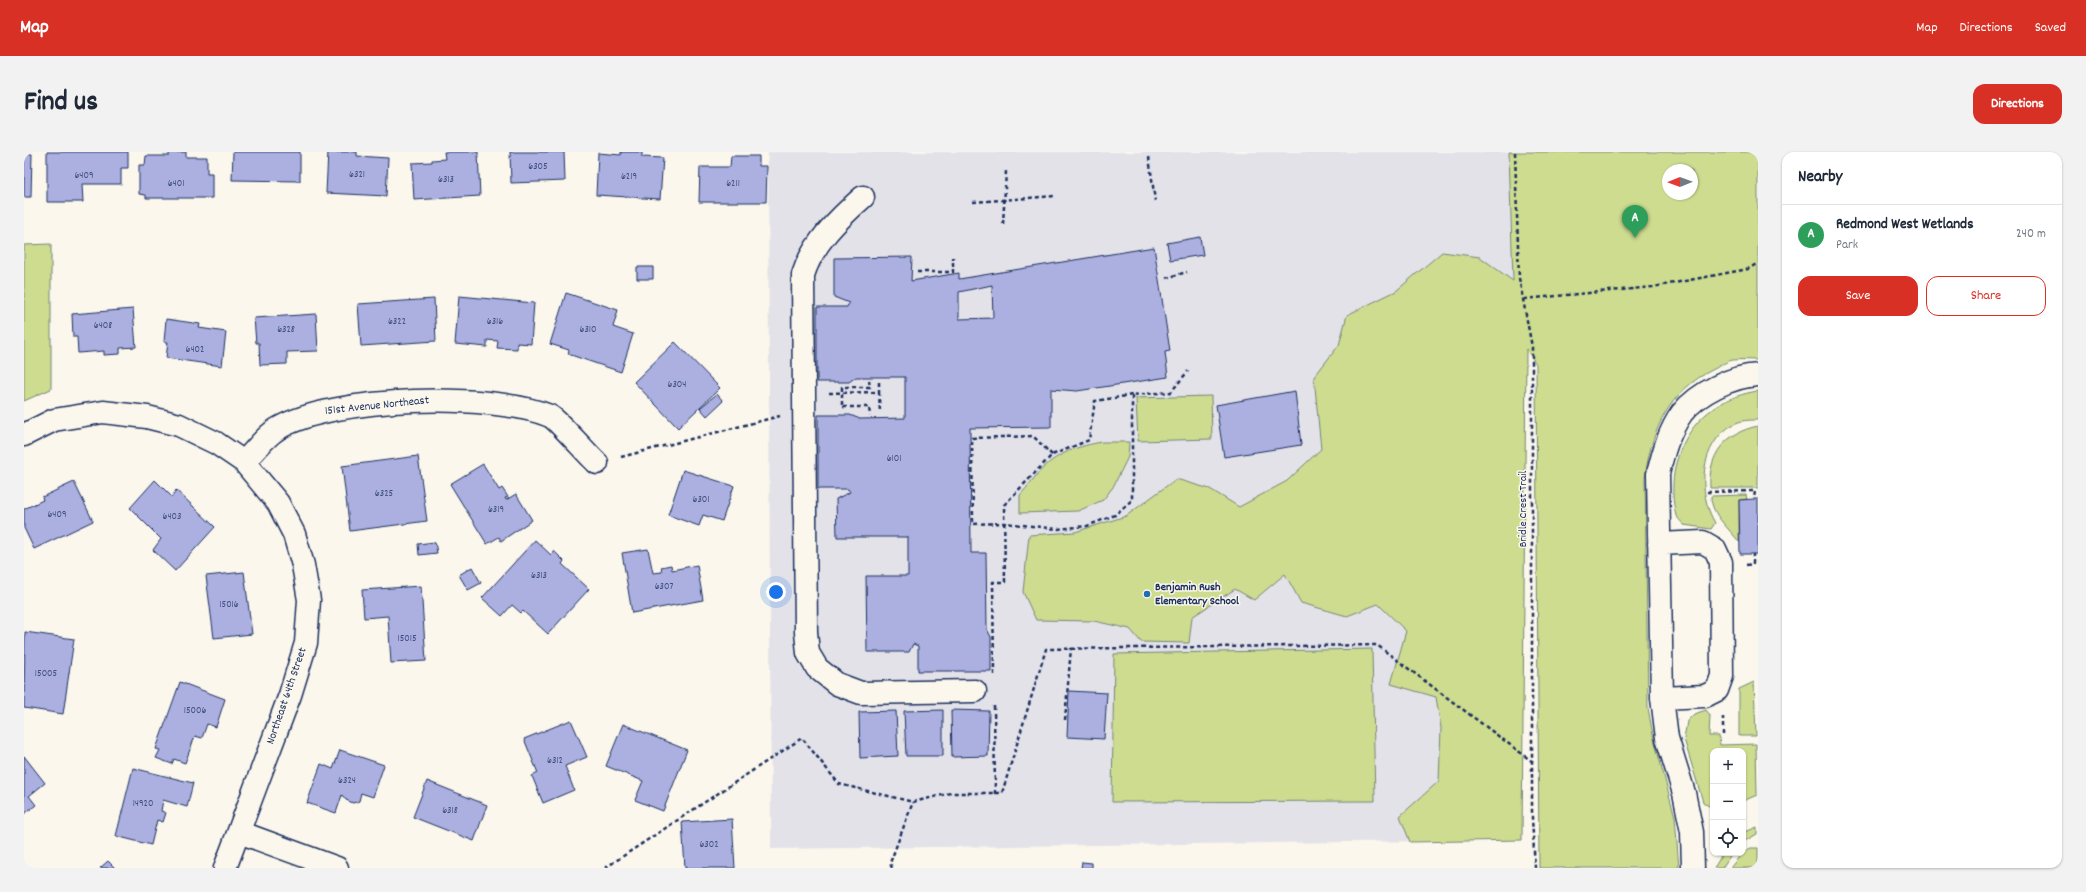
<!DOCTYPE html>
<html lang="en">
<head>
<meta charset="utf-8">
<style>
	body { margin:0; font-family:Dekko,sans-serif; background:#f2f2f3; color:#1f2937 }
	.controls { position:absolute; right:12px; bottom:12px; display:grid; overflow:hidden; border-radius:8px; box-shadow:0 1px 3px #0004 }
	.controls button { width:36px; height:36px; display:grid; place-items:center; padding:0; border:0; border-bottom:1px solid #e0e1e3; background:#fff; color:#1f2937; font:20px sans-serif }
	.compass { position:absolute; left:1638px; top:12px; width:36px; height:36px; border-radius:50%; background:#fff; box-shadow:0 1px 3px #0004; rotate:269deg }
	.you { position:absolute; left:752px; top:440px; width:14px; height:14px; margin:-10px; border:3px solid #fff; border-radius:50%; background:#1a73e8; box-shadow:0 0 0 6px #1a73e833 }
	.badge { display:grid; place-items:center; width:26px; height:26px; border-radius:50%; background:#d93025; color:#fff; font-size:13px; font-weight:700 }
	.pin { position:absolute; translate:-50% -33px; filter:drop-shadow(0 1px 2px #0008) }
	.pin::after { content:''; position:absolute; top:21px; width:14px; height:12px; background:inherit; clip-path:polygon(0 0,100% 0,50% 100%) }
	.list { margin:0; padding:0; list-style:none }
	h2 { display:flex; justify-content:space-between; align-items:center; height:52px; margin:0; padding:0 16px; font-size:17px }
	h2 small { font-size:13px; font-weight:400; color:#747a83 }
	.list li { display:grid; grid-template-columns:26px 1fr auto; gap:12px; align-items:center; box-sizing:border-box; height:60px; padding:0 16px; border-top:1px solid #e0e1e3 }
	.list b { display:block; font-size:15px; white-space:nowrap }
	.list p { margin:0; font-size:13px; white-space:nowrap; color:#747a83 }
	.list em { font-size:13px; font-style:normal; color:#747a83 }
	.actions { display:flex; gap:8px; padding:12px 16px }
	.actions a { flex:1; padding:9px 0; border:1px solid #d93025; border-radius:12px; text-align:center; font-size:14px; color:#d93025 }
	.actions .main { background:#d93025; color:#fff }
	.icon { flex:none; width:22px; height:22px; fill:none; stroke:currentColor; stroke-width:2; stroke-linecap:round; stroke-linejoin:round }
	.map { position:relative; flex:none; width:1734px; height:716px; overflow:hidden; border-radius:12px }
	header { display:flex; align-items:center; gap:24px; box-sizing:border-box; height:56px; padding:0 20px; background:#d93025; color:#fff }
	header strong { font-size:19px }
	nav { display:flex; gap:22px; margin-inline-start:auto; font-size:14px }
	.intro { display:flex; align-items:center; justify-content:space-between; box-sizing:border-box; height:96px; padding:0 24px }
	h1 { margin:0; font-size:28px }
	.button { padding:10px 18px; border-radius:12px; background:#d93025; color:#fff; font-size:14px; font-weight:700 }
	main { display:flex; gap:24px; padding:0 24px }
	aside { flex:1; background:#fff; border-radius:12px; box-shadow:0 1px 3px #0004 }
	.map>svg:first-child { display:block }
	.built { fill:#e3e2e9 }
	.green { fill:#cddc8f; stroke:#748676; fill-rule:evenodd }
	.building { fill:#abb0e1; stroke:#1b2f5e; fill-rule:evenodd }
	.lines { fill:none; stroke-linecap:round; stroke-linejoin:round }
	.minor-casing { stroke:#1b2f5e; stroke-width:25 }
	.path { stroke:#1b2f5e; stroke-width:2.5; stroke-dasharray:4 3; stroke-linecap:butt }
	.minor { stroke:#fbf7ec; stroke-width:22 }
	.poi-dot { fill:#1f6fb2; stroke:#fbf7ec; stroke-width:1.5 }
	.labels { text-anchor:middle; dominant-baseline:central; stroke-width:3; stroke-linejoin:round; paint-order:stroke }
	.number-label { font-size:10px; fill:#3f4f7f }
	.street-label { font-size:12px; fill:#1b2f5e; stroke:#fbf7ec }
	.poi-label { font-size:12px; font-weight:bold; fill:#1b2f5e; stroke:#fbf7ec; text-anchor:start }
</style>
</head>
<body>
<header>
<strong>Map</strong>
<nav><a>Map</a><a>Directions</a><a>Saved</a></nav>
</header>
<div class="intro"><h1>Find us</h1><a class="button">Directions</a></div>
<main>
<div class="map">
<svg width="1734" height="716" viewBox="0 0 1734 716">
	<rect width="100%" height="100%" fill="#fbf7ec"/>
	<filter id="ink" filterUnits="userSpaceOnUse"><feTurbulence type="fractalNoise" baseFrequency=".025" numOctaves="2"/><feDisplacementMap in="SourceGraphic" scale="8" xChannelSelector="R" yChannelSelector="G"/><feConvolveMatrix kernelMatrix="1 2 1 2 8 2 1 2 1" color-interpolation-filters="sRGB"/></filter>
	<g filter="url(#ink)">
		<path class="built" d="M 744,0 L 1485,0 L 1489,130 L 1498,688 L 747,697 Z"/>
		<path class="green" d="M 1485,0 L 1734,0 L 1734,208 C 1726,208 1717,207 1709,208 C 1703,209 1696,214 1690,217 C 1645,239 1627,278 1621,326 L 1624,556 L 1629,583 L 1651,665 L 1655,716 L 1515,716 L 1512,212 L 1502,197 L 1498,688 L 1386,690 L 1376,664 L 1415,629 L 1417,576 L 1412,545 L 1367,532 L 1382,479 L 1354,452 L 1323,464 L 1277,451 L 1261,422 L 1230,448 L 1211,437 L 1168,465 L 1165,491 L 1117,490 L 1106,477 L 1070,469 L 1012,468 L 999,440 L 1005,383 L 1051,380 L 1102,364 L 1152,327 L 1186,337 L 1215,355 L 1263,329 L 1297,297 L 1290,225 L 1315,193 L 1323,163 L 1372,139 L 1418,100 L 1456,105 L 1489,129 ZM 1644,18 L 1668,18 L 1668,42 L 1644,42 Z
			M 27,92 L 27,237 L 0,249 L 0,93 Z
			M 1734,239 L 1734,268 C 1726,268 1717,268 1710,272 C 1675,291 1673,341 1691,371 L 1687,377 L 1660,373 L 1652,364 C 1638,304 1672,248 1734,239 Z
			M 1187,244 L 1188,287 L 1114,289 L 1112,246 Z
			M 1734,274 L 1734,336 L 1686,336 C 1684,302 1701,281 1734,274 Z
			M 1078,290 L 1105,290 L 1104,305 L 1089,335 L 1079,348 L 1054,359 L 996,361 L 996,343 C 1004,335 1010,325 1018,317 C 1035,300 1055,294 1078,290 Z
			M 1722,343 L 1723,347 L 1715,348 L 1715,390 C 1705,376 1687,363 1687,344 Z
			M 1348,497 L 1351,649 L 1088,650 L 1090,502 Z
			M 1730,530 L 1732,584 L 1715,584 L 1715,537 Z
			M 1682,558 L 1686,563 L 1685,584 L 1695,584 L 1696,593 L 1732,592 L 1733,643 L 1719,649 L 1719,599 L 1689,599 L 1689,657 L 1679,650 L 1660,587 L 1663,569 L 1670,562 Z
			M 1733,675 L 1733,682 L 1719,690 L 1719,681 Z
			M 1727,696 L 1734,696 L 1734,716 L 1706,716 L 1719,700 Z
			M 1699,701 L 1708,701 L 1698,716 L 1690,716 Z"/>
		<path class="building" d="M 23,0 L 104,0 L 104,16 L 97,16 L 97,32 L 58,32 L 59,50 L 23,50 Z
			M 145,0 L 162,0 L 162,5 L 183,5 L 183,21 L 188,21 L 188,46 L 122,46 L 122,43 L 115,42 L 115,13 L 121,13 L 122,4 L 145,4 Z
			M 209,0 L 276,0 L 276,29 L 208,28 Z
			M 304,0 L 333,0 L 333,4 L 364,6 L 362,44 L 302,41 Z
			M 420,0 L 454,0 L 456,44 L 390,48 L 388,11 L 408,10 L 408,8 L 421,7 Z
			M 486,0 L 540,0 L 541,29 L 487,31 Z
			M 597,0 L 618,0 L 618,5 L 639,6 L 636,47 L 572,43 L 574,1 L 597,3 Z
			M 0,2 L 8,2 L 7,45 L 0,45 Z
			M 707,4 L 735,4 L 735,14 L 743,14 L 742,50 L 675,50 L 676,15 L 706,15 Z
			M 1176,85 L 1179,103 L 1146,108 L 1143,91 Z
			M 1130,95 L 1146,199 L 1141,200 L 1144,225 L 1053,239 L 1027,237 L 1027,275 L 946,276 L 947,401 L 962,401 L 963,477 L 967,485 L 967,519 L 894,519 L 894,494 L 889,492 L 885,500 L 843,500 L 842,424 L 884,424 L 884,385 L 813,385 L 812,347 L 826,340 L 824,337 L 794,337 L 794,263 L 826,263 L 836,267 L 881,266 L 881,225 L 832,225 L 825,230 L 793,230 L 793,155 L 823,155 L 825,151 L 810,145 L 810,106 L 888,105 L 887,129 L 935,121 L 935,127 ZM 968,133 L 969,166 L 935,167 L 935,140 Z
			M 613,115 L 629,115 L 629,127 L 613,127 Z
			M 542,141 L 594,158 L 589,175 L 609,182 L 597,220 L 544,202 L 545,198 L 526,192 Z
			M 435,144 L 510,151 L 507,192 L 493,191 L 493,197 L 473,196 L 474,189 L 463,188 L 463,195 L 431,192 Z
			M 410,147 L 412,189 L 337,194 L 334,152 Z
			M 109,157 L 112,195 L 96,196 L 96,202 L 80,203 L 80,199 L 54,201 L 53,185 L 49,185 L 48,162 Z
			M 292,162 L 294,199 L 263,200 L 263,212 L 236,213 L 235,191 L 232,191 L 230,166 Z
			M 142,167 L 176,172 L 175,176 L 202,180 L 198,214 L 142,206 L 144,190 L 140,190 Z
			M 651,190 L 696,236 L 654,276 L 610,230 Z
			M 1271,239 L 1277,293 L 1200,305 L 1192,253 Z
			M 693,242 L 699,249 L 683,264 L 676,256 Z
			M 394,304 L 403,369 L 326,379 L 318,314 Z
			M 459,312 L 475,338 L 478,336 L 484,345 L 481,346 L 482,348 L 492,342 L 508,368 L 477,389 L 475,385 L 463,392 L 426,332 Z
			M 659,318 L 710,334 L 698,369 L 679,363 L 675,374 L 644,363 Z
			M 131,328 L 148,345 L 152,338 L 191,375 L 151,419 L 129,398 L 137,387 L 106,356 Z
			M 50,330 L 69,369 L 10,397 L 0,376 L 0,357 L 19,348 L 18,345 Z
			M 1730,347 L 1734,347 L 1734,402 L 1716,402 L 1715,348 Z
			M 511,388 L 527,403 L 530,399 L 540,409 L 538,412 L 565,437 L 524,482 L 499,459 L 497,461 L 488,453 L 478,464 L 458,446 Z
			M 411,390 L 413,401 L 395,403 L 394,392 Z
			M 624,397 L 629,421 L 638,420 L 637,415 L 647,413 L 648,418 L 673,413 L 679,448 L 608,461 L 598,401 Z
			M 448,415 L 457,431 L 444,438 L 435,423 Z
			M 220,420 L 228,482 L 190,486 L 182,424 Z
			M 397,434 L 402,509 L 367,511 L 364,464 L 340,466 L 338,438 Z
			M 1,480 L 50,487 L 39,562 L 0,556 Z
			M 156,530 L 201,547 L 192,575 L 183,572 L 178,586 L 171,584 L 161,611 L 150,607 L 148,612 L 132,606 L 136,598 L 132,597 Z
			M 1045,539 L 1083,541 L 1080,587 L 1043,585 Z
			M 919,558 L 919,604 L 882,604 L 880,559 Z
			M 927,558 L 965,559 L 964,604 L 928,605 Z
			M 872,559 L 874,604 L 836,606 L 835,560 Z
			M 547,568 L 563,605 L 541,614 L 550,638 L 519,651 L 508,624 L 514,621 L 500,587 Z
			M 599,572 L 663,598 L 639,659 L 611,648 L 619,629 L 582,614 Z
			M 316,598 L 360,613 L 349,645 L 337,641 L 335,649 L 329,651 L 322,648 L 318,643 L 312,661 L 283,651 L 297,612 L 309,617 Z
			M 0,604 L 21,631 L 5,644 L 12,653 L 0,662 Z
			M 109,616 L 169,631 L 163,655 L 139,648 L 137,659 L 142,661 L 139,670 L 133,668 L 127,693 L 92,684 Z
			M 403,629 L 463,653 L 450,689 L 389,665 Z
			M 708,667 L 711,716 L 661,716 L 658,670 Z
			M 84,709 L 91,716 L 76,716 Z
			M 1058,710 L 1068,711 L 1068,716 L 1057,716 Z"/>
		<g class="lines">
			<g class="minor-casing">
				<path id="minor" d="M 839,45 C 814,67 789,91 779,123 L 782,480 L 784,501 L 793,516 L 813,532 L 837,541 L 951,539
					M 0,283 L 30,268 L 79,260 L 123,265 L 155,273 L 192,291 L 220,310 L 254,351 L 270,382 L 279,413 L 285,448 L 282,491 L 266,543 L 201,716
					M 220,310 C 231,299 242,283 255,276 C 310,244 467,240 526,264 C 534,268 564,303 573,311
					M 1635,392 L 1679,390 L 1691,397 L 1697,410 L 1698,524 L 1693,538 L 1681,544 L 1638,546
					M 215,680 L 313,716
					M 1669,716 L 1668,680 L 1660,641 L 1643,586 L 1638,546 L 1634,322 C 1639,301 1645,279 1658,261 C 1674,241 1708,224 1734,223"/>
			</g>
			<path class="path" d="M 1491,0 L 1495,126 L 1508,195 L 1508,666 L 1511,716
				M 1125,5 L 1131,49
				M 949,50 L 1031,44
				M 979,72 L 982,19
				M 893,120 L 929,120 L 929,105
				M 1142,126 L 1163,120
				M 1500,147 L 1629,135 L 1724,117 L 1734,111
				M 845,228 L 846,235 L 818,235 L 818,255 L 845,255 L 846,264
				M 855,240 L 856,260
				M 805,241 L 855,240 L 855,227
				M 1028,303 L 1009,284 L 948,286 L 949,372 L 981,371 L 1034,377 L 1063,374 L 1091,363 L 1108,348 L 1108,243 L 1147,240 L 1164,219
				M 597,305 L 756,264
				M 1683,340 L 1731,339 L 1730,347
				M 1722,413 L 1729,412 L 1729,402
				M 970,523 L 969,430 L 981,430 L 980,353 L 1028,303 L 1065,288 L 1071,249 L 1108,243
				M 970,554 L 971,642
				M 1041,568 L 1047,496
				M 1699,583 L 1699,563
				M 581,716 L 778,586 L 815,632 L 889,650 L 927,641 L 978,641 L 1022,497 L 1353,493 L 1509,610
				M 868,716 L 866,711 L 889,650"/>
			<use href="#minor" class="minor"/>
		</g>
	</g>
	<circle class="poi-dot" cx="1123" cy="442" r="4"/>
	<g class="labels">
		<g class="number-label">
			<text x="514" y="15">6305</text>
			<text x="333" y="23">6321</text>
			<text x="60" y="24">6409</text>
			<text x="605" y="25">6219</text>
			<text x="422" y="28">6313</text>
			<text x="152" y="32">6401</text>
			<text x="709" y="32">6211</text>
			<text x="373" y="170">6322</text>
			<text x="471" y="170">6316</text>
			<text x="79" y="174">6408</text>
			<text x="262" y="178">6328</text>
			<text x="564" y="178">6310</text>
			<text x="171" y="198">6402</text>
			<text x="653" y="233">6304</text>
			<text x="870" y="307">6101</text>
			<text x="360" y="342">6325</text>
			<text x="677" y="348">6301</text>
			<text x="472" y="358">6319</text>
			<text x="33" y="363">6409</text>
			<text x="148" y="365">6403</text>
			<text x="515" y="424">6313</text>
			<text x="640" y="435">6307</text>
			<text x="205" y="453">15016</text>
			<text x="383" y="487">15015</text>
			<text x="22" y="522">15005</text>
			<text x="171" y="559">15006</text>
			<text x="531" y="609">6312</text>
			<text x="323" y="629">6324</text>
			<text x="119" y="652">14920</text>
			<text x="426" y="659">6318</text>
			<text x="685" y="693">6302</text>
		</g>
		<g class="street-label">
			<text transform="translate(353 254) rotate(-6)">151st Avenue Northeast</text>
			<text transform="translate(1499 357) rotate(-90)">Bridle Crest Trail</text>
			<text transform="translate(263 544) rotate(-71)">Northeast 64th Street</text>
		</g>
		<g class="poi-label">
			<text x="1131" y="435">Benjamin Rush<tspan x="1131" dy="14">Elementary School</tspan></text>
		</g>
	</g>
</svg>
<div class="controls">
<button>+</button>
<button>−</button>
<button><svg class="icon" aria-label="locate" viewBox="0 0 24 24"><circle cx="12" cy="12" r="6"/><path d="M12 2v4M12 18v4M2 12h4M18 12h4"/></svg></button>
</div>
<svg class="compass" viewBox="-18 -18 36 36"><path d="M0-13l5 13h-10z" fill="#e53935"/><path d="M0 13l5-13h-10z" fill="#747a83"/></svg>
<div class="you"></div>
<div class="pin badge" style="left:1611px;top:86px;background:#2e9e5b">A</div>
</div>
<aside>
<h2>Nearby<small></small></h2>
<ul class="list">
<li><span class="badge" style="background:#2e9e5b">A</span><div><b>Redmond West Wetlands</b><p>Park</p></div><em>240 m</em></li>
</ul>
<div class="actions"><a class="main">Save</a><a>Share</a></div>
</aside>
</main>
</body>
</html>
